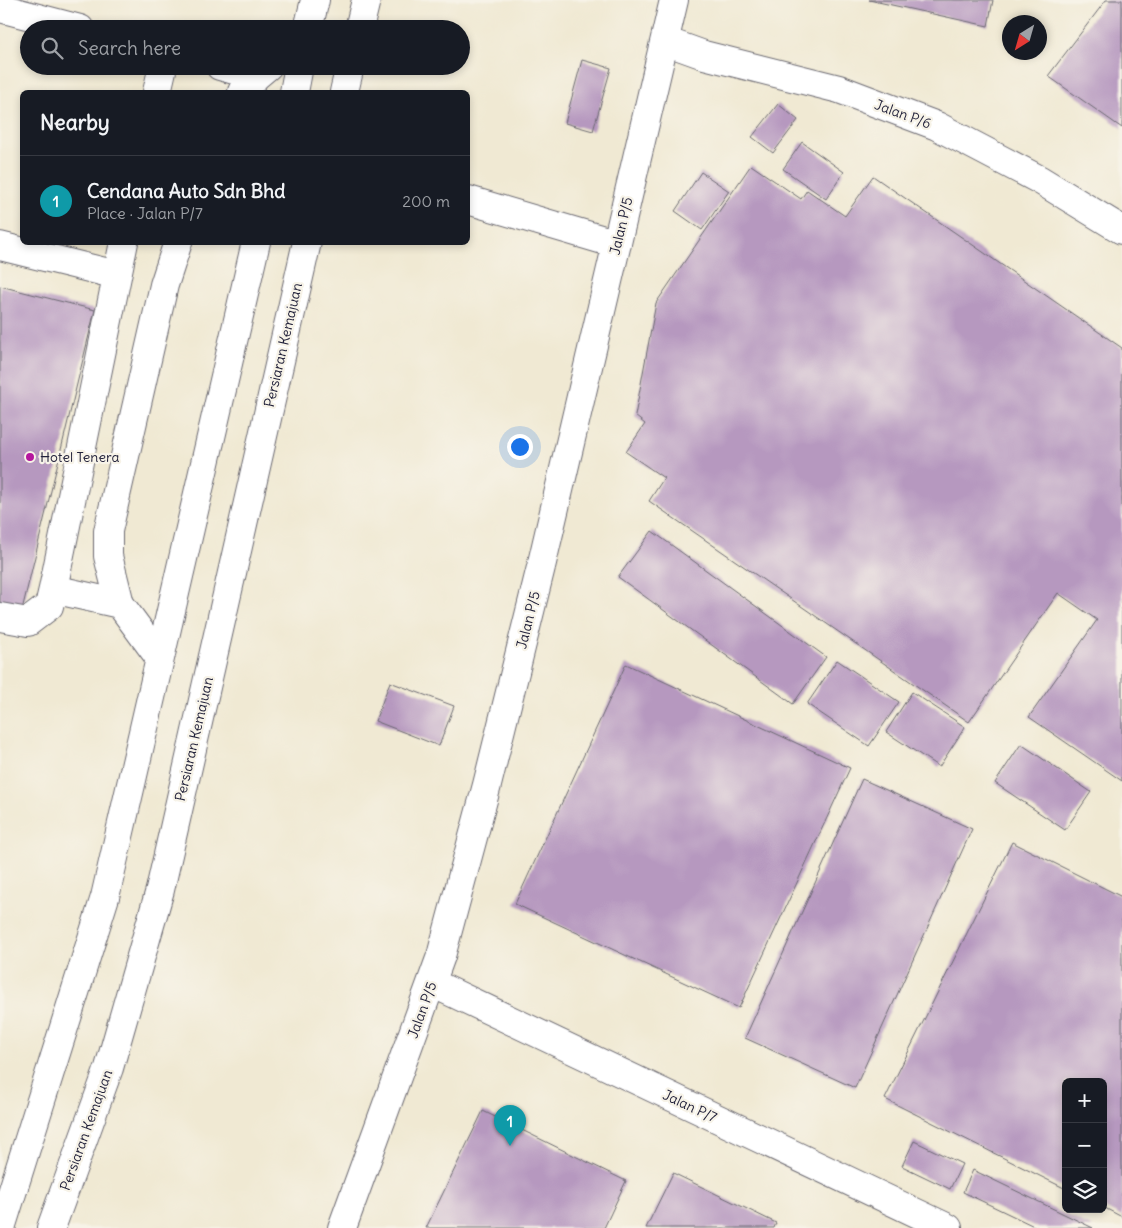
<!DOCTYPE html>
<html lang="en">
<head>
<meta charset="utf-8">
<style>
	body { margin:0; font-family:Delius,sans-serif; background:#242831; color:#f1f3f6 }
	.controls { position:absolute; right:15px; bottom:15px; display:grid; overflow:hidden; border-radius:8px; box-shadow:0 2px 8px #0003 }
	.controls button { width:45px; height:45px; display:grid; place-items:center; padding:0; border:0; border-bottom:1px solid #363941; background:#171b24; color:#f1f3f6; font:25px sans-serif }
	.compass { position:absolute; left:1002px; top:15px; width:45px; height:45px; border-radius:50%; background:#171b24; box-shadow:0 2px 8px #0003; rotate:217deg }
	.you { position:absolute; left:519px; top:446px; width:18px; height:18px; margin:-12px; border:4px solid #fff; border-radius:50%; background:#1a73e8; box-shadow:0 0 0 8px #1a73e833 }
	.badge { display:grid; place-items:center; width:32px; height:32px; border-radius:50%; background:#d690ce; color:#fff; font-size:16px; font-weight:700 }
	.pin { position:absolute; translate:-50% -41px; filter:drop-shadow(0 1px 2px #0008) }
	.pin::after { content:''; position:absolute; top:26px; width:18px; height:15px; background:inherit; clip-path:polygon(0 0,100% 0,50% 100%) }
	.list { margin:0; padding:0; list-style:none }
	h2 { display:flex; justify-content:space-between; align-items:center; height:65px; margin:0; padding:0 20px; font-size:21px }
	h2 small { font-size:16px; font-weight:400; color:#9ea1a6 }
	.list li { display:grid; grid-template-columns:32px 1fr auto; gap:15px; align-items:center; box-sizing:border-box; height:90px; padding:0 20px; border-top:1px solid #363941 }
	.list b { display:block; font-size:19px; white-space:nowrap }
	.list p { margin:0; font-size:16px; white-space:nowrap; color:#9ea1a6 }
	.list em { font-size:16px; font-style:normal; color:#9ea1a6 }
	.icon { flex:none; width:28px; height:28px; fill:none; stroke:currentColor; stroke-width:2; stroke-linecap:round; stroke-linejoin:round }
	.map { position:relative; flex:none; width:1122px; height:1228px; overflow:hidden }
	.search { position:absolute; background:#171b24; box-shadow:0 2px 8px #0003; left:20px; top:20px; width:450px; height:55px; display:flex; align-items:center; gap:12px; box-sizing:border-box; padding:0 18px; border-radius:28px; color:#9ea1a6; font-size:19px }
	.panel { position:absolute; background:#171b24; box-shadow:0 2px 8px #0003; left:20px; top:90px; width:450px; height:155px; border-radius:8px }
	.map>svg:first-child { display:block }
	.building { fill:#b698bf }
	.lines { fill:none; stroke-linecap:round; stroke-linejoin:round }
	.minor-casing { stroke:#6a6870; stroke-width:30 }
	.major-casing { stroke:#6a6870; stroke-width:30 }
	.minor { stroke:#fff; stroke-width:28 }
	.major { stroke:#fff; stroke-width:28 }
	.poi-dot { fill:#b5179e; stroke:#f7f3e8; stroke-width:2 }
	.labels { text-anchor:middle; dominant-baseline:central; stroke-width:4.5; stroke-linejoin:round; paint-order:stroke }
	.street-label { font-size:14px; fill:#22223b; stroke:#f7f3e8 }
	.poi-label { font-size:14px; fill:#22223b; stroke:#f7f3e8; text-anchor:start }
</style>
</head>
<body>
<div class="map">
<svg width="1122" height="1228" viewBox="0 0 1122 1228">
	<rect width="100%" height="100%" fill="#f7f3e8"/>
	<filter id="ink" filterUnits="userSpaceOnUse"><feTurbulence type="fractalNoise" baseFrequency=".02" numOctaves="2"/><feDisplacementMap in="SourceGraphic" scale="10" xChannelSelector="R" yChannelSelector="G"/><feConvolveMatrix kernelMatrix="1 2 1 2 8 2 1 2 1" color-interpolation-filters="sRGB"/></filter>
	<filter id="wash" filterUnits="userSpaceOnUse"><feTurbulence type="fractalNoise" baseFrequency=".0096" numOctaves="4" result="noise"/><feDisplacementMap in="SourceGraphic" scale="20" xChannelSelector="R" yChannelSelector="G"/><feGaussianBlur stdDeviation="1.12" result="paint"/><feColorMatrix in="noise" values="0 0 0 0 0 0 0 0 0 0 0 0 0 0 0 0 0 1.4 0 .05"/><feComposite in="paint" operator="in"/></filter>
	<g filter="url(#wash)">
		<rect width="100%" height="100%" fill="#f0e9d3"/>
		<g id="blocks">
			<path class="building" d="M 869,0 L 993,0 L 988,26 Z
				M 1106,0 L 1122,0 L 1122,128 L 1048,76 Z
				M 582,60 L 611,68 L 593,131 L 565,123 Z
				M 778,104 L 798,120 L 773,153 L 752,137 Z
				M 802,142 L 844,172 L 826,199 L 783,169 Z
				M 751,165 L 801,199 L 807,190 L 845,216 L 873,176 L 1122,348 L 1122,781 L 1029,717 L 1097,620 L 1058,593 L 969,722 L 649,501 L 664,478 L 626,452 L 645,424 L 635,416 L 656,303 Z
				M 701,172 L 729,191 L 702,230 L 675,211 Z
				M 0,286 L 95,310 L 22,610 L 0,605 Z
				M 652,531 L 826,657 L 793,704 L 618,577 Z
				M 837,660 L 899,702 L 869,746 L 807,704 Z
				M 626,664 L 850,768 L 739,1008 L 515,904 Z
				M 390,682 L 454,706 L 439,746 L 375,721 Z
				M 912,692 L 965,727 L 939,767 L 886,732 Z
				M 1021,744 L 1091,792 L 1065,830 L 995,783 Z
				M 862,779 L 972,829 L 855,1088 L 745,1038 Z
				M 1012,842 L 1122,897 L 1122,1217 L 1103,1207 L 1103,1082 L 1066,1082 L 1066,1189 L 885,1099 Z
				M 483,1111 L 626,1181 L 604,1228 L 426,1228 Z
				M 914,1141 L 962,1164 L 950,1189 L 902,1166 Z
				M 973,1170 L 1093,1228 L 1038,1228 L 963,1192 Z
				M 673,1173 L 776,1223 L 774,1228 L 646,1228 Z"/>
		</g>
	</g>
	<g filter="url(#ink)">
		<use href="#blocks" fill-opacity="0" stroke="#6a6870" stroke-width="1"/>
		<g class="lines">
			<g class="minor-casing">
				<path id="minor" d="M 0,8 L 80,29
					M 665,41 L 704,55 L 839,89 L 937,126 L 1040,180 L 1122,230
					M 220,66 L 256,76
					M 157,92 L 163,66
					M 242,92 L 256,76 L 268,66
					M 468,200 L 617,244
					M 0,246 L 117,275
					M 120,604 L 53,589 L 124,242
					M 0,617 L 28,622 L 49,606 L 53,589
					M 159,657 L 120,604 L 108,556 L 108,531 L 164,285 L 178,242
					M 432,983 L 948,1228
					M 342,1228 L 441,956 L 487,785 L 541,567 L 674,0"/>
			</g>
			<g class="major-casing">
				<path id="major" d="M 308,29 L 315,0
					M 359,29 L 366,0
					M 294,92 L 299,66
					M 344,92 L 350,66
					M 1,1228 L 105,897 L 256,242
					M 51,1228 L 109,1068 L 160,890 L 307,242"/>
			</g>
			<use href="#minor" class="minor"/>
			<use href="#major" class="major"/>
		</g>
	</g>
	<circle class="poi-dot" cx="30" cy="457" r="5"/>
	<g class="labels">
		<g class="street-label">
			<text transform="translate(903 114) rotate(20)">Jalan P/6</text>
			<text transform="translate(621 226) rotate(-77)">Jalan P/5</text>
			<text transform="translate(283 345) rotate(-77)">Persiaran Kemajuan</text>
			<text transform="translate(528 620) rotate(-76)">Jalan P/5</text>
			<text transform="translate(194 739) rotate(-77)">Persiaran Kemajuan</text>
			<text transform="translate(422 1010) rotate(-70)">Jalan P/5</text>
			<text transform="translate(690 1106) rotate(25)">Jalan P/7</text>
			<text transform="translate(86 1130) rotate(-70)">Persiaran Kemajuan</text>
		</g>
		<g class="poi-label">
			<text x="40" y="457">Hotel Tenera</text>
		</g>
	</g>
</svg>
<div class="controls">
<button>+</button>
<button>−</button>
<button><svg class="icon" aria-label="layers" viewBox="0 0 24 24"><path d="M12 4l9 5-9 5-9-5zM3 14l9 5 9-5"/></svg></button>
</div>
<svg class="compass" viewBox="-18 -18 36 36"><path d="M0-13l5 13h-10z" fill="#e53935"/><path d="M0 13l5-13h-10z" fill="#9ea1a6"/></svg>
<div class="you"></div>
<div class="pin badge" style="left:510px;top:1146px;background:#0f9aa8">1</div>
<div class="search"><svg class="icon" aria-label="search" viewBox="0 0 24 24"><circle cx="10" cy="10" r="6"/><path d="M15 15l6 6"/></svg>Search here</div>
<section class="panel">
<h2>Nearby<small></small></h2>
<ul class="list">
<li><span class="badge" style="background:#0f9aa8">1</span><div><b>Cendana Auto Sdn Bhd</b><p>Place · Jalan P/7</p></div><em>200 m</em></li>
</ul>
</section>
</div>
</body>
</html>
